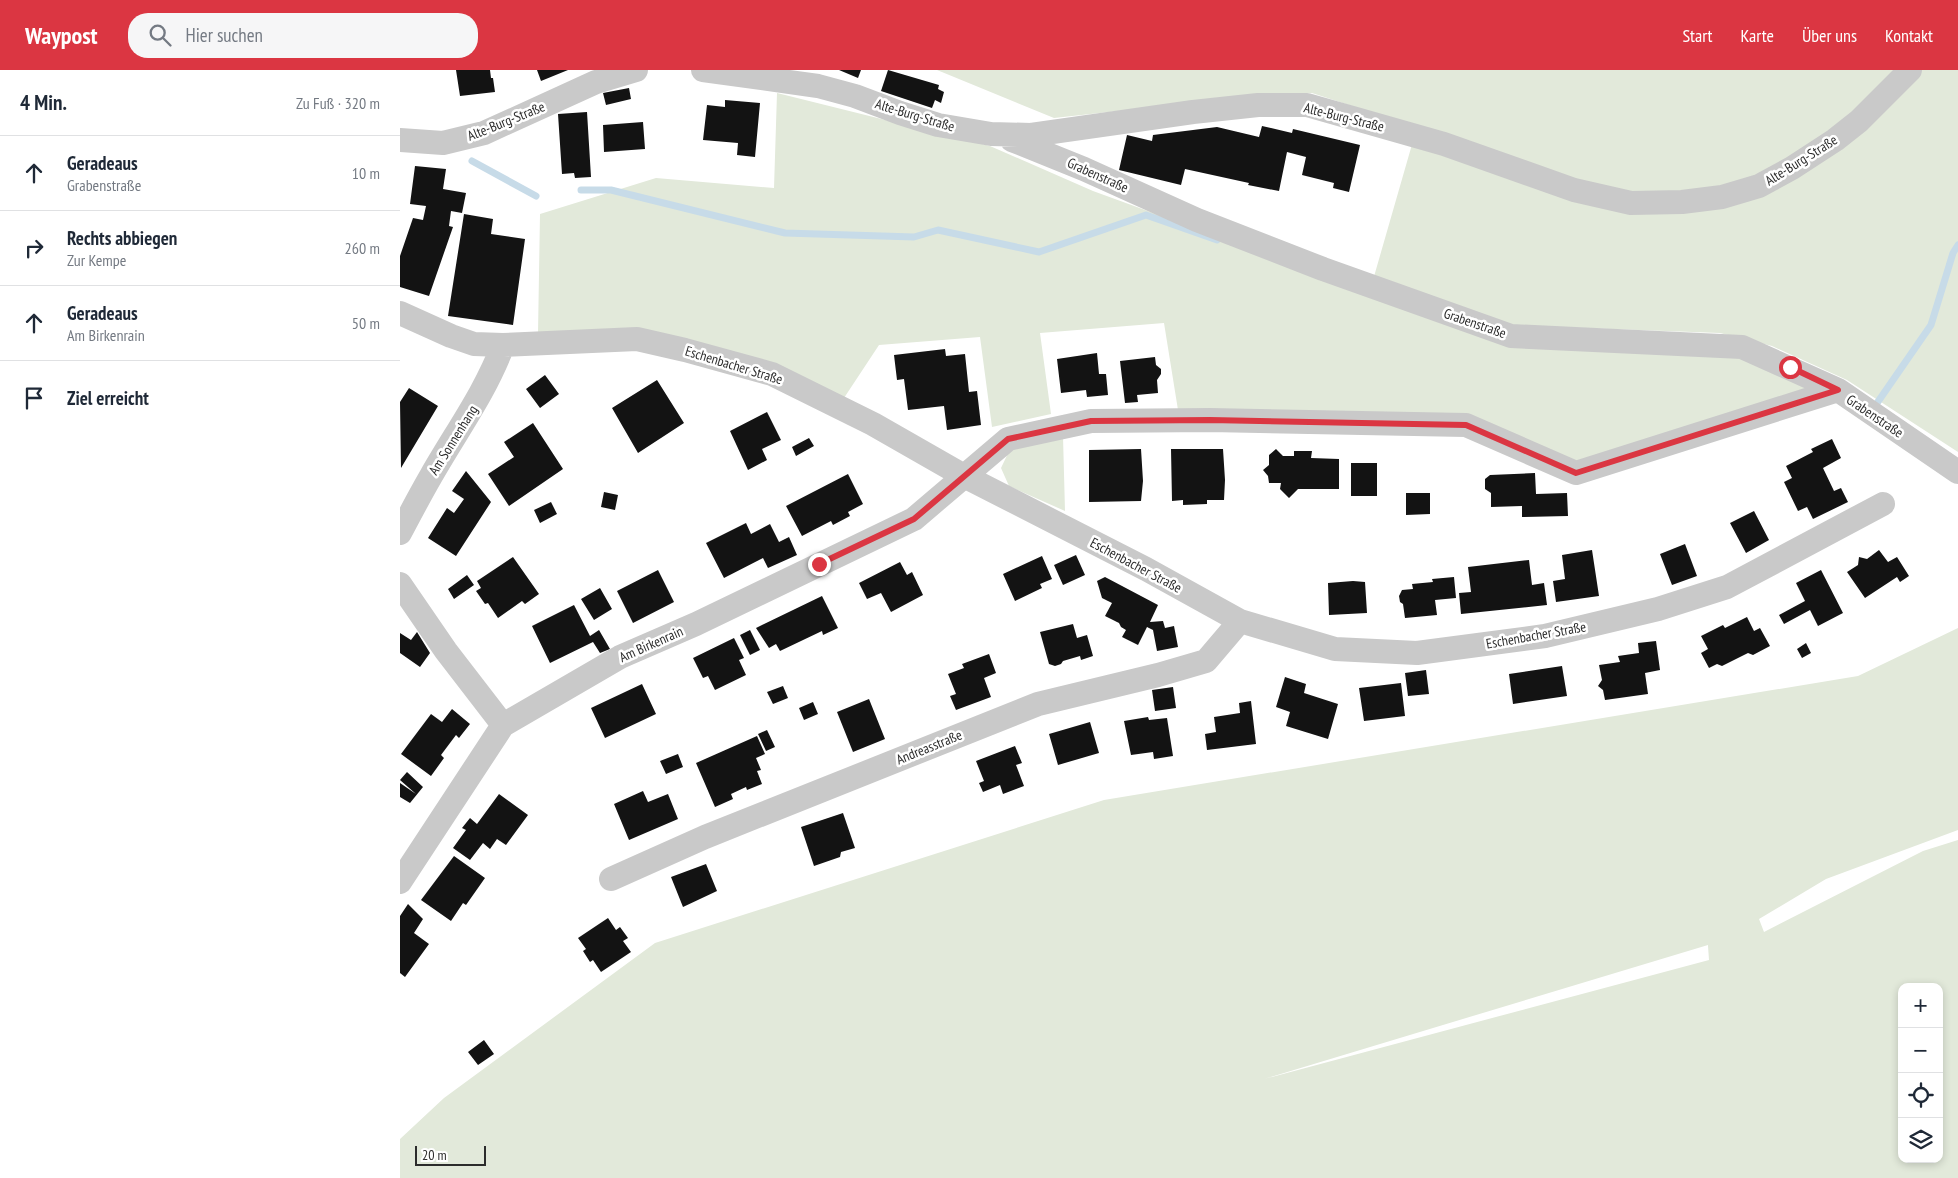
<!DOCTYPE html>
<html lang="de">
<head>
<meta charset="utf-8">
<style>
	body { margin:0; font-family:"PT Sans Narrow",sans-serif; background:#f6f6f7; color:#1f2937 }
	.controls { position:absolute; right:15px; bottom:15px; display:grid; overflow:hidden; border-radius:10px; box-shadow:0 2px 8px #0003 }
	.controls button { width:45px; height:45px; display:grid; place-items:center; padding:0; border:0; border-bottom:1px solid #e0e1e3; background:#fff; color:#1f2937; font:25px sans-serif }
	.scale { position:absolute; left:15px; bottom:12px; width:71px; box-sizing:border-box; padding-left:5px; border:2px solid #2c2c2c; border-top:0; font-size:14px; line-height:18px; white-space:nowrap; color:#2c2c2c; -webkit-text-stroke:4px #fff; paint-order:stroke }
	.stop { position:absolute; width:15px; height:15px; margin:-11px; border:4px solid #db3642; border-radius:50%; background:#fff }
	.stop.end { background:#db3642; border-color:#fff; box-shadow:0 1px 5px #0008 }
	.list { margin:0; padding:0; list-style:none }
	h2 { display:flex; justify-content:space-between; align-items:center; height:65px; margin:0; padding:0 20px; font-size:21px }
	h2 small { font-size:16px; font-weight:400; color:#747a83 }
	.list li { display:grid; grid-template-columns:32px 1fr auto; gap:15px; align-items:center; box-sizing:border-box; height:75px; padding:0 20px; border-top:1px solid #e0e1e3 }
	.list b { display:block; font-size:19px; white-space:nowrap }
	.list p { margin:0; font-size:16px; white-space:nowrap; color:#747a83 }
	.list em { font-size:16px; font-style:normal; color:#747a83 }
	.icon { flex:none; width:28px; height:28px; fill:none; stroke:currentColor; stroke-width:2; stroke-linecap:round; stroke-linejoin:round }
	.map { position:relative; flex:none; width:1558px; height:1108px; overflow:hidden }
	header { display:flex; align-items:center; gap:30px; box-sizing:border-box; height:70px; padding:0 25px; background:#db3642; color:#fff }
	header strong { font-size:24px }
	nav { display:flex; gap:28px; margin-inline-start:auto; font-size:18px }
	.search { width:350px; height:45px; background:#f6f6f7; display:flex; align-items:center; gap:12px; box-sizing:border-box; padding:0 18px; border-radius:20px; color:#747a83; font-size:19px }
	main { display:flex }
	aside { flex:1; background:#fff }
	.map>svg:first-child { display:block }
	.green { fill:#e2e9da; fill-rule:evenodd }
	.lines { fill:none; stroke-linecap:round; stroke-linejoin:round }
	.stream { stroke:#c7dbe8; stroke-width:7 }
	.building { fill:#131313 }
	.minor { stroke:#c9c9c9; stroke-width:24 }
	.route { stroke:#db3642; stroke-width:6 }
	.labels { text-anchor:middle; dominant-baseline:central; stroke-width:5; stroke-linejoin:round; paint-order:stroke }
	.street-label { font-size:14px; fill:#2c2c2c; stroke:#fff }
</style>
</head>
<body>
<header>
<strong>Waypost</strong>
<div class="search"><svg class="icon" aria-label="search" viewBox="0 0 24 24"><circle cx="10" cy="10" r="6"/><path d="M15 15l6 6"/></svg>Hier suchen</div>
<nav><a>Start</a><a>Karte</a><a>Über uns</a><a>Kontakt</a></nav>
</header>
<main>
<aside>
<h2>4 Min.<small>Zu Fuß · 320 m</small></h2>
<ul class="list">
<li><svg class="icon" aria-label="ahead" viewBox="0 0 24 24"><path d="M12 20V5M6 11l6-6 6 6"/></svg><div><b>Geradeaus</b><p>Grabenstraße</p></div><em>10 m</em></li>
<li><svg class="icon" aria-label="right" viewBox="0 0 24 24"><path d="M7 20v-9h11M14 6l5 5-5 5"/></svg><div><b>Rechts abbiegen</b><p>Zur Kempe</p></div><em>260 m</em></li>
<li><svg class="icon" aria-label="ahead" viewBox="0 0 24 24"><path d="M12 20V5M6 11l6-6 6 6"/></svg><div><b>Geradeaus</b><p>Am Birkenrain</p></div><em>50 m</em></li>
<li><svg class="icon" aria-label="arrive" viewBox="0 0 24 24"><path d="M6 21V4h12l-3 4 3 4H6"/></svg><div><b>Ziel erreicht</b></div></li>
</ul>
</aside>
<div class="map">
<svg width="1558" height="1108" viewBox="0 0 1558 1108">
	<rect width="100%" height="100%" fill="#fff"/>
	<path class="green" d="M 537,0 L 1558,0 L 1558,382 L 1447,310 L 1372,276 L 1320,263 L 1101,255 L 973,210 L 1017,57 L 912,23 L 855,26 L 654,48 Z
		M 377,23 L 590,76 L 693,121 L 1107,272 L 1343,284 L 1422,320 L 1178,395 L 1066,344 L 778,340 L 764,253 L 640,263 L 651,344 L 592,357 L 580,267 L 479,275 L 444,328 L 376,298 L 138,264 L 140,144 L 256,108 L 374,118 Z
		M 663,366 L 665,441 L 609,416 L 601,398 L 612,375 Z
		M 1558,558 L 1558,760 L 1426,809 L 1359,849 L 1364,862 L 1523,781 L 1558,770 L 1558,1108 L 0,1108 L 0,1069 L 44,1028 L 255,873 L 704,730 L 1458,606 ZM 1308,876 L 1309,890 L 864,1009 L 1308,875 ZM 1502,917 L 1539,917 L 1539,1089 L 1502,1089 Z"/>
	<g class="lines">
		<path class="stream" d="M 72,91 L 136,126
			M 181,120 L 211,120 L 385,163 L 514,167 L 538,160 L 639,182 L 746,145 L 817,170
			M 1475,336 L 1531,255 L 1553,183 L 1558,175"/>
	</g>
	<path class="building" d="M 56,0 L 90,0 L 91,8 L 93,8 L 95,22 L 60,26 Z
		M 137,0 L 168,0 L 141,11 Z
		M 439,0 L 461,0 L 458,8 Z
		M 488,0 L 539,15 L 538,19 L 544,22 L 541,33 L 535,30 L 532,38 L 481,21 Z
		M 229,18 L 231,29 L 206,35 L 203,23 Z
		M 325,30 L 360,33 L 355,87 L 337,85 L 338,73 L 303,70 L 307,35 L 325,37 Z
		M 187,42 L 191,107 L 175,108 L 174,103 L 162,104 L 158,44 Z
		M 243,52 L 245,79 L 204,82 L 203,55 Z
		M 862,56 L 892,63 L 893,59 L 960,75 L 949,122 L 933,118 L 934,113 L 902,105 L 906,87 L 887,82 L 879,121 L 848,115 L 849,113 L 785,99 L 781,115 L 719,100 L 727,65 L 752,71 L 753,65 L 817,57 L 859,67 Z
		M 15,96 L 46,99 L 43,119 L 66,123 L 62,143 L 51,141 L 49,156 L 53,157 L 29,226 L 0,217 L 0,186 L 13,148 L 23,150 L 26,136 L 10,134 Z
		M 64,144 L 93,149 L 91,164 L 125,169 L 113,255 L 48,246 Z
		M 545,279 L 546,286 L 565,284 L 569,322 L 577,321 L 581,355 L 547,360 L 544,336 L 508,340 L 504,309 L 497,310 L 494,285 Z
		M 697,283 L 699,304 L 706,304 L 708,325 L 687,327 L 686,320 L 661,323 L 657,289 Z
		M 755,287 L 756,295 L 761,299 L 761,304 L 757,310 L 758,323 L 737,325 L 738,332 L 725,333 L 720,291 Z
		M 145,305 L 159,324 L 140,338 L 126,319 Z
		M 257,310 L 284,353 L 238,383 L 212,338 Z
		M 9,318 L 38,336 L 1,398 L 0,332 Z
		M 367,342 L 381,370 L 362,379 L 367,390 L 348,400 L 330,361 Z
		M 133,353 L 163,399 L 109,436 L 88,404 L 114,387 L 104,372 Z
		M 409,368 L 414,376 L 396,386 L 392,377 Z
		M 1432,369 L 1441,388 L 1423,398 L 1434,421 L 1441,418 L 1448,432 L 1413,449 L 1407,437 L 1398,441 L 1384,412 L 1392,408 L 1386,396 L 1413,382 L 1411,379 Z
		M 741,379 L 743,411 L 741,431 L 689,432 L 689,380 Z
		M 771,379 L 823,379 L 825,410 L 824,430 L 807,430 L 807,434 L 783,435 L 783,430 L 772,431 Z
		M 876,379 L 883,386 L 894,386 L 894,381 L 912,381 L 911,388 L 939,389 L 939,419 L 898,419 L 889,428 L 880,419 L 881,413 L 869,413 L 868,406 L 863,400 L 869,395 L 869,385 Z
		M 951,393 L 977,393 L 977,426 L 951,426 Z
		M 66,401 L 91,432 L 56,486 L 28,468 L 47,438 L 54,443 L 64,429 L 52,421 Z
		M 1135,403 L 1136,424 L 1167,423 L 1168,446 L 1122,447 L 1122,436 L 1091,437 L 1091,423 L 1085,419 L 1085,409 L 1090,405 Z
		M 448,404 L 463,434 L 448,442 L 450,446 L 433,455 L 431,451 L 402,466 L 386,436 Z
		M 204,422 L 218,425 L 215,440 L 201,437 Z
		M 1006,423 L 1030,423 L 1030,444 L 1006,445 Z
		M 151,432 L 157,444 L 140,453 L 134,440 Z
		M 1354,441 L 1369,470 L 1346,483 L 1330,453 Z
		M 346,453 L 351,464 L 370,454 L 379,472 L 389,467 L 397,485 L 368,498 L 363,488 L 324,508 L 306,473 Z
		M 1285,474 L 1297,506 L 1272,515 L 1260,484 Z
		M 1192,480 L 1199,526 L 1156,532 L 1153,511 L 1165,509 L 1162,485 Z
		M 1479,480 L 1488,492 L 1497,487 L 1509,506 L 1500,512 L 1497,507 L 1465,528 L 1447,502 L 1458,495 L 1459,487 L 1467,489 Z
		M 676,485 L 685,505 L 663,515 L 654,495 Z
		M 642,486 L 652,509 L 640,514 L 642,518 L 615,531 L 603,504 Z
		M 113,487 L 139,524 L 125,534 L 122,531 L 98,548 L 88,533 L 85,534 L 76,521 L 81,518 L 77,511 Z
		M 1129,490 L 1132,515 L 1144,513 L 1147,535 L 1061,544 L 1059,523 L 1071,522 L 1068,497 Z
		M 500,492 L 507,505 L 512,502 L 523,525 L 491,542 L 481,523 L 467,529 L 459,513 Z
		M 258,500 L 274,532 L 233,553 L 217,521 Z
		M 1421,500 L 1443,543 L 1418,556 L 1410,540 L 1384,554 L 1379,545 L 1405,531 L 1396,513 Z
		M 67,505 L 74,515 L 54,529 L 48,519 Z
		M 705,507 L 758,535 L 750,552 L 763,551 L 765,558 L 774,556 L 778,577 L 757,581 L 753,560 L 747,557 L 738,575 L 722,567 L 726,560 L 721,557 L 719,553 L 705,546 L 712,533 L 702,528 L 697,511 Z
		M 1054,507 L 1056,528 L 1035,530 L 1037,545 L 1005,548 L 1003,534 L 1000,532 L 999,526 L 1002,520 L 1013,519 L 1012,514 L 1033,512 L 1032,509 Z
		M 953,511 L 965,512 L 967,543 L 929,545 L 928,513 Z
		M 200,518 L 212,539 L 194,550 L 181,529 Z
		M 422,526 L 438,558 L 423,565 L 422,561 L 380,581 L 376,574 L 369,578 L 356,558 Z
		M 174,535 L 190,566 L 199,560 L 210,579 L 200,583 L 193,572 L 150,593 L 132,556 Z
		M 1347,547 L 1354,561 L 1360,558 L 1370,576 L 1353,585 L 1348,583 L 1322,596 L 1317,594 L 1309,598 L 1301,583 L 1308,579 L 1301,566 L 1323,555 L 1325,558 Z
		M 673,554 L 677,568 L 687,565 L 693,586 L 681,590 L 680,586 L 663,591 L 661,594 L 655,596 L 649,594 L 640,562 Z
		M 350,560 L 360,580 L 350,585 L 340,565 Z
		M 17,562 L 30,583 L 20,597 L 0,583 L 0,563 L 11,570 Z
		M 334,568 L 344,588 L 339,590 L 346,605 L 315,620 L 308,606 L 303,608 L 293,588 Z
		M 1256,571 L 1260,600 L 1245,603 L 1248,624 L 1205,630 L 1203,620 L 1198,616 L 1202,610 L 1199,595 L 1220,592 L 1218,586 L 1239,583 L 1238,573 Z
		M 1406,573 L 1411,583 L 1402,588 L 1397,579 Z
		M 589,584 L 596,603 L 584,608 L 591,627 L 556,640 L 550,626 L 556,624 L 548,604 L 564,598 L 562,594 Z
		M 1162,596 L 1167,626 L 1113,634 L 1109,604 Z
		M 1026,600 L 1029,624 L 1008,626 L 1005,603 Z
		M 885,607 L 906,614 L 904,623 L 938,634 L 928,669 L 886,656 L 890,642 L 876,637 Z
		M 1001,613 L 1005,646 L 964,651 L 959,618 Z
		M 242,614 L 256,644 L 205,668 L 191,638 Z
		M 383,616 L 388,628 L 373,634 L 367,622 Z
		M 773,617 L 776,638 L 755,641 L 752,620 Z
		M 469,629 L 485,669 L 453,682 L 437,642 Z
		M 851,631 L 856,674 L 807,680 L 805,664 L 816,662 L 814,647 L 840,643 L 839,633 Z
		M 413,632 L 418,644 L 404,650 L 399,638 Z
		M 52,639 L 70,654 L 59,668 L 56,665 L 41,685 L 44,688 L 31,706 L 1,684 L 31,644 L 42,652 Z
		M 748,647 L 749,650 L 767,648 L 773,686 L 754,689 L 753,682 L 731,685 L 724,651 Z
		M 690,652 L 699,683 L 658,695 L 649,664 Z
		M 367,660 L 375,677 L 366,681 L 358,664 Z
		M 357,666 L 365,684 L 356,688 L 361,700 L 357,701 L 362,714 L 347,720 L 346,717 L 331,724 L 333,729 L 315,737 L 296,693 Z
		M 615,676 L 622,693 L 616,695 L 624,716 L 603,724 L 600,715 L 583,722 L 579,713 L 584,711 L 576,691 Z
		M 278,684 L 283,697 L 266,704 L 260,691 Z
		M 7,702 L 23,717 L 10,733 L 0,727 L 0,713 L 16,724 L 0,710 Z
		M 243,721 L 248,732 L 268,724 L 278,749 L 229,770 L 214,734 Z
		M 99,724 L 128,745 L 106,775 L 97,769 L 90,779 L 83,773 L 70,790 L 53,778 L 66,760 L 62,758 L 70,748 L 77,754 Z
		M 443,743 L 455,778 L 441,782 L 440,787 L 414,796 L 401,757 Z
		M 54,786 L 85,808 L 66,835 L 63,833 L 51,851 L 21,830 Z
		M 306,794 L 317,821 L 283,837 L 271,807 Z
		M 8,834 L 23,849 L 14,863 L 29,874 L 5,907 L 0,903 L 0,846 Z
		M 208,848 L 216,860 L 220,857 L 228,868 L 223,871 L 231,882 L 201,902 L 193,890 L 190,892 L 183,881 L 186,879 L 178,868 Z
		M 84,970 L 94,984 L 78,995 L 68,982 Z"/>
	<g class="lines">
		<path class="minor" d="M 303,0 L 418,16 L 455,26 L 500,43 L 538,55 L 591,64 L 631,65 L 793,42 L 858,35 L 907,35 L 1044,74 L 1174,120 L 1231,133 L 1282,132 L 1322,127 L 1359,116 L 1392,98 L 1435,70 L 1459,51 L 1510,0
			M 0,70 L 43,73 L 84,63 L 196,12 L 236,0
			M 612,70 L 684,99 L 797,150 L 923,199 L 1111,266 L 1342,277 L 1438,320 L 1558,402
			M 0,243 L 51,266 L 74,274 L 103,275 L 237,269 L 285,280 L 372,304 L 473,354 L 564,406 L 746,499 L 840,551 L 935,579 L 1017,583 L 1145,566 L 1258,539 L 1327,517 L 1483,434
			M 0,463 C 10,444 20,425 31,406 C 56,362 85,323 103,275
			M 0,514 L 46,581 L 103,655
			M 211,809 L 305,767 L 638,634 L 758,605 L 806,591 L 840,551
			M 0,812 L 103,655 L 220,587 L 296,554 L 514,449 L 608,369 L 691,351 L 810,350 L 1066,355 L 1176,403 L 1438,320"/>
	</g>
	<g class="lines">
		<path class="route" d="M 419,494 L 514,449 L 608,369 L 691,351 L 810,350 L 1066,355 L 1176,403 L 1438,320 L 1390,297"/>
	</g>
	<g class="labels">
		<g class="street-label">
			<text transform="translate(515 45) rotate(17)">Alte-Burg-Straße</text>
			<text transform="translate(944 47) rotate(14)">Alte-Burg-Straße</text>
			<text transform="translate(106 51) rotate(-22)">Alte-Burg-Straße</text>
			<text transform="translate(1401 90) rotate(-32)">Alte-Burg-Straße</text>
			<text transform="translate(698 105) rotate(24)">Grabenstraße</text>
			<text transform="translate(1075 253) rotate(19)">Grabenstraße</text>
			<text transform="translate(334 295) rotate(17)">Eschenbacher Straße</text>
			<text transform="translate(1475 346) rotate(34)">Grabenstraße</text>
			<text transform="translate(53 370) rotate(-58)">Am Sonnenhang</text>
			<text transform="translate(736 495) rotate(28)">Eschenbacher Straße</text>
			<text transform="translate(1136 565) rotate(-10)">Eschenbacher Straße</text>
			<text transform="translate(251 574) rotate(-24)">Am Birkenrain</text>
			<text transform="translate(529 677) rotate(-22)">Andreasstraße</text>
		</g>
	</g>
</svg>
<div class="controls">
<button>+</button>
<button>−</button>
<button><svg class="icon" aria-label="locate" viewBox="0 0 24 24"><circle cx="12" cy="12" r="6"/><path d="M12 2v4M12 18v4M2 12h4M18 12h4"/></svg></button>
<button><svg class="icon" aria-label="layers" viewBox="0 0 24 24"><path d="M12 4l9 5-9 5-9-5zM3 14l9 5 9-5"/></svg></button>
</div>
<div class="scale">20 m</div>
<div class="stop" style="left:1390px;top:297px"></div>
<div class="stop end" style="left:419px;top:494px"></div>
</div>
</main>
</body>
</html>
